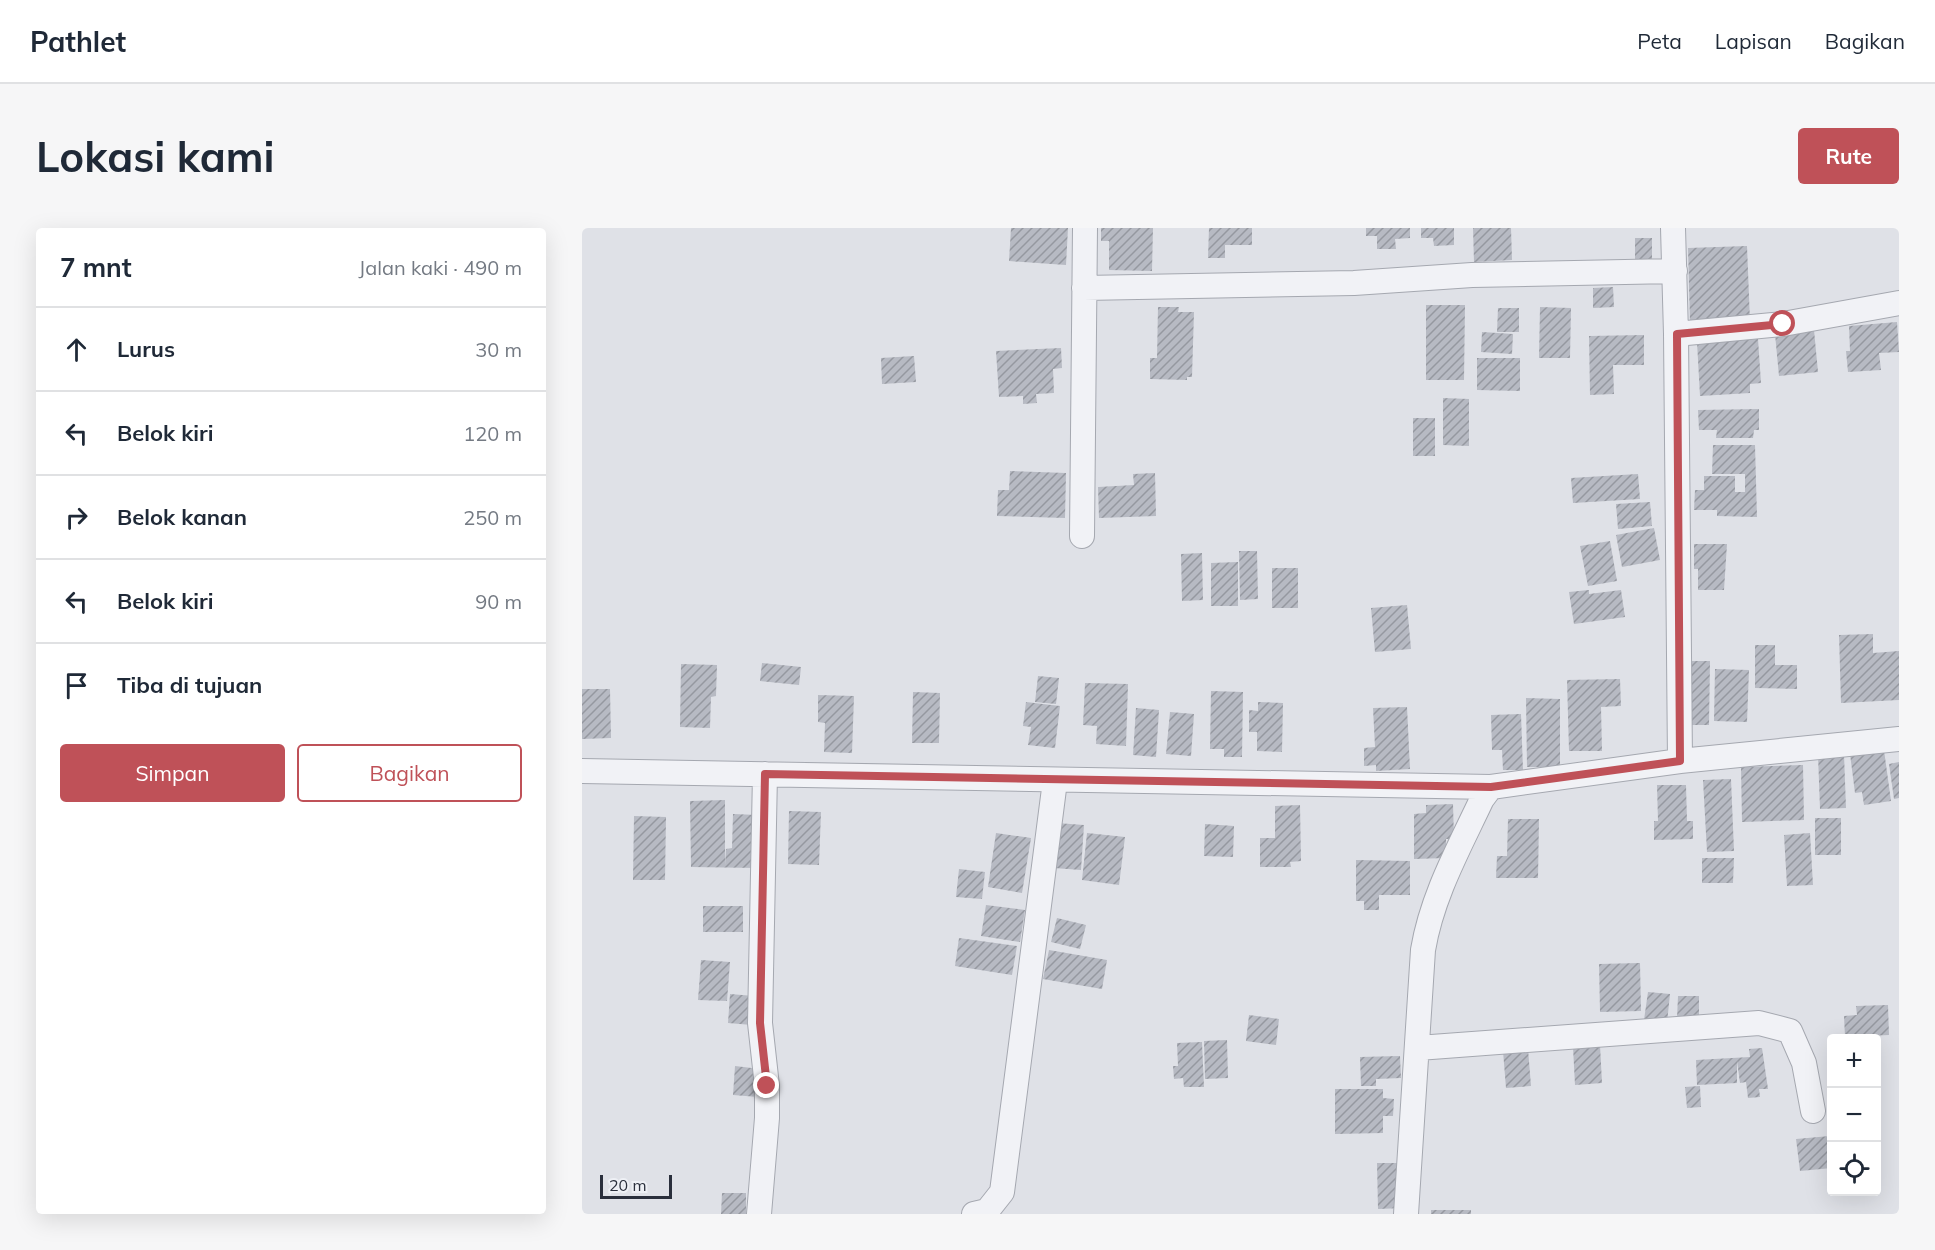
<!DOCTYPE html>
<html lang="id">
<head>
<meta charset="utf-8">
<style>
	body { margin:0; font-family:Mulish,sans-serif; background:#f6f6f7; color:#1f2937 }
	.controls { position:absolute; right:18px; bottom:18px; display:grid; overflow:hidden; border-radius:6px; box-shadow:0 6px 24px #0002 }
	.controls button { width:54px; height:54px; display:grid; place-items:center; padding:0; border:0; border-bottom:2px solid #e0e1e3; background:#fff; color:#1f2937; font:30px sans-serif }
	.scale { position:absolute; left:18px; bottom:15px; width:72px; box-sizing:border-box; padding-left:6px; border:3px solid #2a2f3c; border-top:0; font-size:16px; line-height:21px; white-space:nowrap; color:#2a2f3c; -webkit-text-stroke:4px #eef0f5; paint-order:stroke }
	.stop { position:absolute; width:18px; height:18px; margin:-14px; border:4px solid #bf5158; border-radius:50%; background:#fff }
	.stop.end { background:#bf5158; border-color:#fff; box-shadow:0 2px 6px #0008 }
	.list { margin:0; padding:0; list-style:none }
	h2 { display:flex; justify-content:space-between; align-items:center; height:78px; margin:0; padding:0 24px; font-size:26px }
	h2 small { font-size:20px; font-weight:400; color:#747a83 }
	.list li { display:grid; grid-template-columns:39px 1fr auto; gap:18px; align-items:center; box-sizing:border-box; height:84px; padding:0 24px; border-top:2px solid #e0e1e3 }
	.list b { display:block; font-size:22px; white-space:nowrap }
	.list em { font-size:20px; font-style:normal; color:#747a83 }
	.actions { display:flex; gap:12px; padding:18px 24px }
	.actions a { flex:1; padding:14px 0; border:2px solid #bf5158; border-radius:6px; text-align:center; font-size:21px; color:#bf5158 }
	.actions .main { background:#bf5158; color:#fff }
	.icon { flex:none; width:33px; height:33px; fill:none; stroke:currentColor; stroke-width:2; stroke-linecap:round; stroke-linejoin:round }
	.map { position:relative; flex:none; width:1317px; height:986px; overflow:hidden; border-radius:6px }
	header { display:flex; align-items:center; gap:36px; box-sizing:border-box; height:84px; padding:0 30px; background:#fff; border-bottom:2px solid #e0e1e3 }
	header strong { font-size:28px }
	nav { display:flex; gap:33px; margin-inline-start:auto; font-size:21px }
	.intro { display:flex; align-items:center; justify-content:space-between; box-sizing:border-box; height:144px; padding:0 36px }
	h1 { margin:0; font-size:42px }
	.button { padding:15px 27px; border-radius:6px; background:#bf5158; color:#fff; font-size:21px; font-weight:700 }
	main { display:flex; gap:36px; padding:0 36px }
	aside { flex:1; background:#fff; border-radius:6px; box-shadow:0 6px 24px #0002 }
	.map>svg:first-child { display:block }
	.building { fill:url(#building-hatch) }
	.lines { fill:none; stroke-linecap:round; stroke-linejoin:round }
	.street-casing { stroke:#a5a8b0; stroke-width:26 }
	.street { stroke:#f1f2f6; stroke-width:24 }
	.route { stroke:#bf5158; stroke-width:8 }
</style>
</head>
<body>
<header>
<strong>Pathlet</strong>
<nav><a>Peta</a><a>Lapisan</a><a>Bagikan</a></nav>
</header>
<div class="intro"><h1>Lokasi kami</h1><a class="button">Rute</a></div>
<main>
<aside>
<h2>7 mnt<small>Jalan kaki · 490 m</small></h2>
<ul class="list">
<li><svg class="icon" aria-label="ahead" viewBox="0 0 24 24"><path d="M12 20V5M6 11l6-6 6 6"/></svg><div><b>Lurus</b></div><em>30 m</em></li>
<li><svg class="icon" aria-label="left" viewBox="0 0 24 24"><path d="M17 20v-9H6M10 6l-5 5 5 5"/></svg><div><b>Belok kiri</b></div><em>120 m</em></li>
<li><svg class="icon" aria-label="right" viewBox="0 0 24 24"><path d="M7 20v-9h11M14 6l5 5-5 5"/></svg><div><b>Belok kanan</b></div><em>250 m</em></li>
<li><svg class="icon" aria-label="left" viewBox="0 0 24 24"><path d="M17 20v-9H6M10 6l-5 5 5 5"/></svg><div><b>Belok kiri</b></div><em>90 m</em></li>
<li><svg class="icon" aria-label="arrive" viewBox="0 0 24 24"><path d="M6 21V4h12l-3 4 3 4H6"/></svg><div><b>Tiba di tujuan</b></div></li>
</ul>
<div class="actions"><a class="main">Simpan</a><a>Bagikan</a></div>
</aside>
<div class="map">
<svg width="1317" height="986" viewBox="0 0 1317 986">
	<defs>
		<pattern id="building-hatch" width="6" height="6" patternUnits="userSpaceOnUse" patternTransform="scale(1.5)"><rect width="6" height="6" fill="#b7bac3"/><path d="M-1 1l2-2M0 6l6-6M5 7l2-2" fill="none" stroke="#9598a0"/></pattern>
	</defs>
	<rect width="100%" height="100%" fill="#dfe1e7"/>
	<path class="building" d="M 429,0 L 486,0 L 484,37 L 427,33 Z
		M 519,0 L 571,0 L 570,43 L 527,42 L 527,13 L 519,13 Z
		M 627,0 L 670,0 L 670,17 L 643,17 L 643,30 L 626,30 Z
		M 784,0 L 828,0 L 828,10 L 813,11 L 814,21 L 795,21 L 795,8 L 784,8 Z
		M 839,0 L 872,0 L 872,17 L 852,18 L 851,10 L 839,10 Z
		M 891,0 L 929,0 L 930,32 L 892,34 Z
		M 1053,10 L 1070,10 L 1070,36 L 1053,36 Z
		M 1165,18 L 1168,93 L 1108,96 L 1106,20 Z
		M 1031,59 L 1032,79 L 1011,80 L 1011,60 Z
		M 844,77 L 883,77 L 882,152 L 844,152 Z
		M 576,79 L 597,79 L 596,84 L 612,84 L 610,149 L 605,149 L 605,152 L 568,151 L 568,130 L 575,130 Z
		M 958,79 L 989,80 L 988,130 L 957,130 Z
		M 916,80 L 937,80 L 937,104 L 915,104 Z
		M 1315,94 L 1317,124 L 1297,125 L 1299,142 L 1266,144 L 1264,123 L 1268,123 L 1267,98 Z
		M 1232,102 L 1236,144 L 1197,148 L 1193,106 Z
		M 900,104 L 931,106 L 930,126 L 899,124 Z
		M 1062,107 L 1062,137 L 1031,137 L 1032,166 L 1008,167 L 1007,108 Z
		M 1176,111 L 1179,155 L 1168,156 L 1168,165 L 1118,168 L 1115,114 Z
		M 479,120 L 480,140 L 471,141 L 472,165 L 454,166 L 455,175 L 441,176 L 441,168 L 417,169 L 414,123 Z
		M 332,128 L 334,154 L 300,156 L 299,130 Z
		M 895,130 L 938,130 L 938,163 L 895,162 Z
		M 861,170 L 887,171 L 887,218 L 861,217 Z
		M 1177,181 L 1177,202 L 1172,202 L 1171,210 L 1134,210 L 1135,202 L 1117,202 L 1116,182 Z
		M 831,190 L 853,190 L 853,228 L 831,228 Z
		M 1131,217 L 1173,217 L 1175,289 L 1135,288 L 1135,282 L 1112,282 L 1113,262 L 1122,262 L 1122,248 L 1153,248 L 1153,264 L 1163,264 L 1163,246 L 1130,246 Z
		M 428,243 L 484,245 L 483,290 L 415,288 L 416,262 L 427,262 Z
		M 573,245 L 574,288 L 517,290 L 516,259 L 552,257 L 551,246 Z
		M 1056,246 L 1058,271 L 991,275 L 989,250 Z
		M 1068,274 L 1070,298 L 1036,301 L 1034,276 Z
		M 1072,300 L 1078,332 L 1040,339 L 1034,307 Z
		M 1028,313 L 1035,353 L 1006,358 L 998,318 Z
		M 1112,316 L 1145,316 L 1142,362 L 1116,362 L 1116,341 L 1112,341 Z
		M 657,323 L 675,323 L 676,371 L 658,372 Z
		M 620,325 L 621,372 L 600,373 L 599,326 Z
		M 656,334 L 656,378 L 629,378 L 629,335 Z
		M 690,340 L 716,340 L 716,380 L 690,380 Z
		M 1007,362 L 1007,366 L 1039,362 L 1043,389 L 992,396 L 987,364 Z
		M 825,377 L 829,421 L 793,424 L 789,380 Z
		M 1291,406 L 1291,425 L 1317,423 L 1317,472 L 1259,475 L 1257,407 Z
		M 1173,417 L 1193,417 L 1193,437 L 1215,437 L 1215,461 L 1173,460 Z
		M 1104,433 L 1128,433 L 1127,497 L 1107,497 Z
		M 180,435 L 219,439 L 217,457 L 178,453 Z
		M 99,436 L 135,437 L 134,468 L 129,469 L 128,500 L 98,499 Z
		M 1133,441 L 1167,442 L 1165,494 L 1132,493 Z
		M 456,448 L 477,450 L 474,476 L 453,474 Z
		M 1038,451 L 1039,478 L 1019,479 L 1020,523 L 987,523 L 985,452 Z
		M 503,455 L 546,456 L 544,518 L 514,516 L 515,498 L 501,497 Z
		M 0,461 L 28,461 L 29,510 L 0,511 Z
		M 629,463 L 661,464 L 660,529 L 642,529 L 642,521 L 628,521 Z
		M 331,464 L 358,465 L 357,515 L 330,515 Z
		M 236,467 L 272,468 L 270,525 L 242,524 L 243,495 L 236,494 Z
		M 944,470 L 978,471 L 978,539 L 945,539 Z
		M 444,474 L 478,478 L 473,520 L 446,517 L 449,499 L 441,498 Z
		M 676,474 L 701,475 L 700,524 L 675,523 L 675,504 L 667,504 L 667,482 L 676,483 Z
		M 825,479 L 828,541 L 794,543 L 794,537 L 782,538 L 782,520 L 793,519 L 791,480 Z
		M 554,480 L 577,482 L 574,529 L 551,527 Z
		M 588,484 L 612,486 L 609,528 L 584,526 Z
		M 939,486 L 941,542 L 921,542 L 920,522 L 910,522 L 909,487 Z
		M 1302,522 L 1309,573 L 1282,577 L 1280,564 L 1273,565 L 1268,526 Z
		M 1262,526 L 1264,580 L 1238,581 L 1236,527 Z
		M 1317,534 L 1317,570 L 1312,571 L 1307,536 Z
		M 1221,537 L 1222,592 L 1160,594 L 1159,539 Z
		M 1149,551 L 1152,623 L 1125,624 L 1121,552 Z
		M 1075,557 L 1104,557 L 1105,593 L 1111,593 L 1111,611 L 1072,612 L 1072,593 L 1076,593 Z
		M 143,572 L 143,637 L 144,621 L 150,620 L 151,586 L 176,587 L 175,640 L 109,639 L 108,573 Z
		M 871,576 L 872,611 L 864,611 L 864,630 L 832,631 L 832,586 L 844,585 L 844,577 Z
		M 718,577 L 719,633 L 708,634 L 709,639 L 678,639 L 678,610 L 693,610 L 693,578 Z
		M 207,583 L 239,584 L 237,637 L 206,636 Z
		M 52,588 L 84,589 L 83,652 L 51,652 Z
		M 1233,590 L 1259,590 L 1259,627 L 1233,627 Z
		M 926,591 L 957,591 L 956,650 L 914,650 L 915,628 L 925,628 Z
		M 475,595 L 502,597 L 499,642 L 472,640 Z
		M 623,596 L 652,598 L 651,629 L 622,628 Z
		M 414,605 L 449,610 L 440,665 L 406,659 Z
		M 505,605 L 543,609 L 537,657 L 500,652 Z
		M 1228,605 L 1231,657 L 1205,658 L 1202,607 Z
		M 1120,630 L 1152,630 L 1151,655 L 1120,655 Z
		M 774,632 L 828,633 L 828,667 L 797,667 L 797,682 L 782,682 L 782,673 L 774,673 Z
		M 377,641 L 403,644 L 400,671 L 374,669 Z
		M 404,677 L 443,682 L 438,714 L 399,708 Z
		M 121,678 L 161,678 L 161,704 L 121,704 Z
		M 475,690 L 504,697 L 498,721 L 469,714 Z
		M 377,710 L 435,718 L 430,747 L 373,738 Z
		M 467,722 L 525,732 L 520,761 L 461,751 Z
		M 119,732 L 148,734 L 145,773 L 116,772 Z
		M 1058,735 L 1059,783 L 1018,784 L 1017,736 Z
		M 1066,764 L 1088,766 L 1085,795 L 1062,792 Z
		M 148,766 L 172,768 L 170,797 L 146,795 Z
		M 1096,768 L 1117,768 L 1117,791 L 1095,791 Z
		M 1306,777 L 1307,807 L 1263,809 L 1262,788 L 1275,787 L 1274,778 Z
		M 667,787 L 697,791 L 694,817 L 664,813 Z
		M 645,812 L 646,850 L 623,851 L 622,813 Z
		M 620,814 L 622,859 L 602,859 L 601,850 L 592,851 L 591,838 L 596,838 L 595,815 Z
		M 1018,817 L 1020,855 L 993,857 L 991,819 Z
		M 1180,820 L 1186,861 L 1177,861 L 1178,869 L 1166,870 L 1164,854 L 1158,855 L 1155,833 L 1155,855 L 1115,857 L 1114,832 L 1168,829 L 1167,821 Z
		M 946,821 L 949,858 L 924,860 L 921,823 Z
		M 818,828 L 819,850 L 794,851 L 794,858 L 779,858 L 778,829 Z
		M 153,838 L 178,841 L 176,869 L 151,867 Z
		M 1118,858 L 1119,879 L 1105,880 L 1103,859 Z
		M 753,861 L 801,861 L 801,870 L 812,871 L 811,888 L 801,888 L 801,905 L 753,906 Z
		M 1248,908 L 1250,940 L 1218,943 L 1214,911 Z
		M 795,935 L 820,935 L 821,980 L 796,981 Z
		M 140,965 L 164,965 L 164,986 L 139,986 Z
		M 849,982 L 889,982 L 889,986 L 849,986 Z"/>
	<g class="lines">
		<g class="street-casing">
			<path id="street" d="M 1091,0 L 1094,106 L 1098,533
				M 502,60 L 772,55 L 890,47 L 1093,43
				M 1094,106 L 1201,96 L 1317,75
				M 500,308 L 503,0
				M 0,543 L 909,559 L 1098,533 L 1317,511
				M 836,820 L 1177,795 L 1208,803 L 1222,835 L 1231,883
				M 177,986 L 185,890 L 185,858 L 178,795 L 183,546
				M 392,986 L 405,983 L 420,964 L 473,553
				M 824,986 L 841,722 C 850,668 877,620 900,571 L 909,559"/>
		</g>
		<use href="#street" class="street"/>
	</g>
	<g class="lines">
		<path class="route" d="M 185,858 L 178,795 L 183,546 L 909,559 L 1098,533 L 1095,106 L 1201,96"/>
	</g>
</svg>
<div class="controls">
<button>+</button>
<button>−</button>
<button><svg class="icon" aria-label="locate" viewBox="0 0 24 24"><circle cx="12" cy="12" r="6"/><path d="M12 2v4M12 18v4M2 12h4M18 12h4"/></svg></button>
</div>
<div class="scale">20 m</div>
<div class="stop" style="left:1201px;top:96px"></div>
<div class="stop end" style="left:185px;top:858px"></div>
</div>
</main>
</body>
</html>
